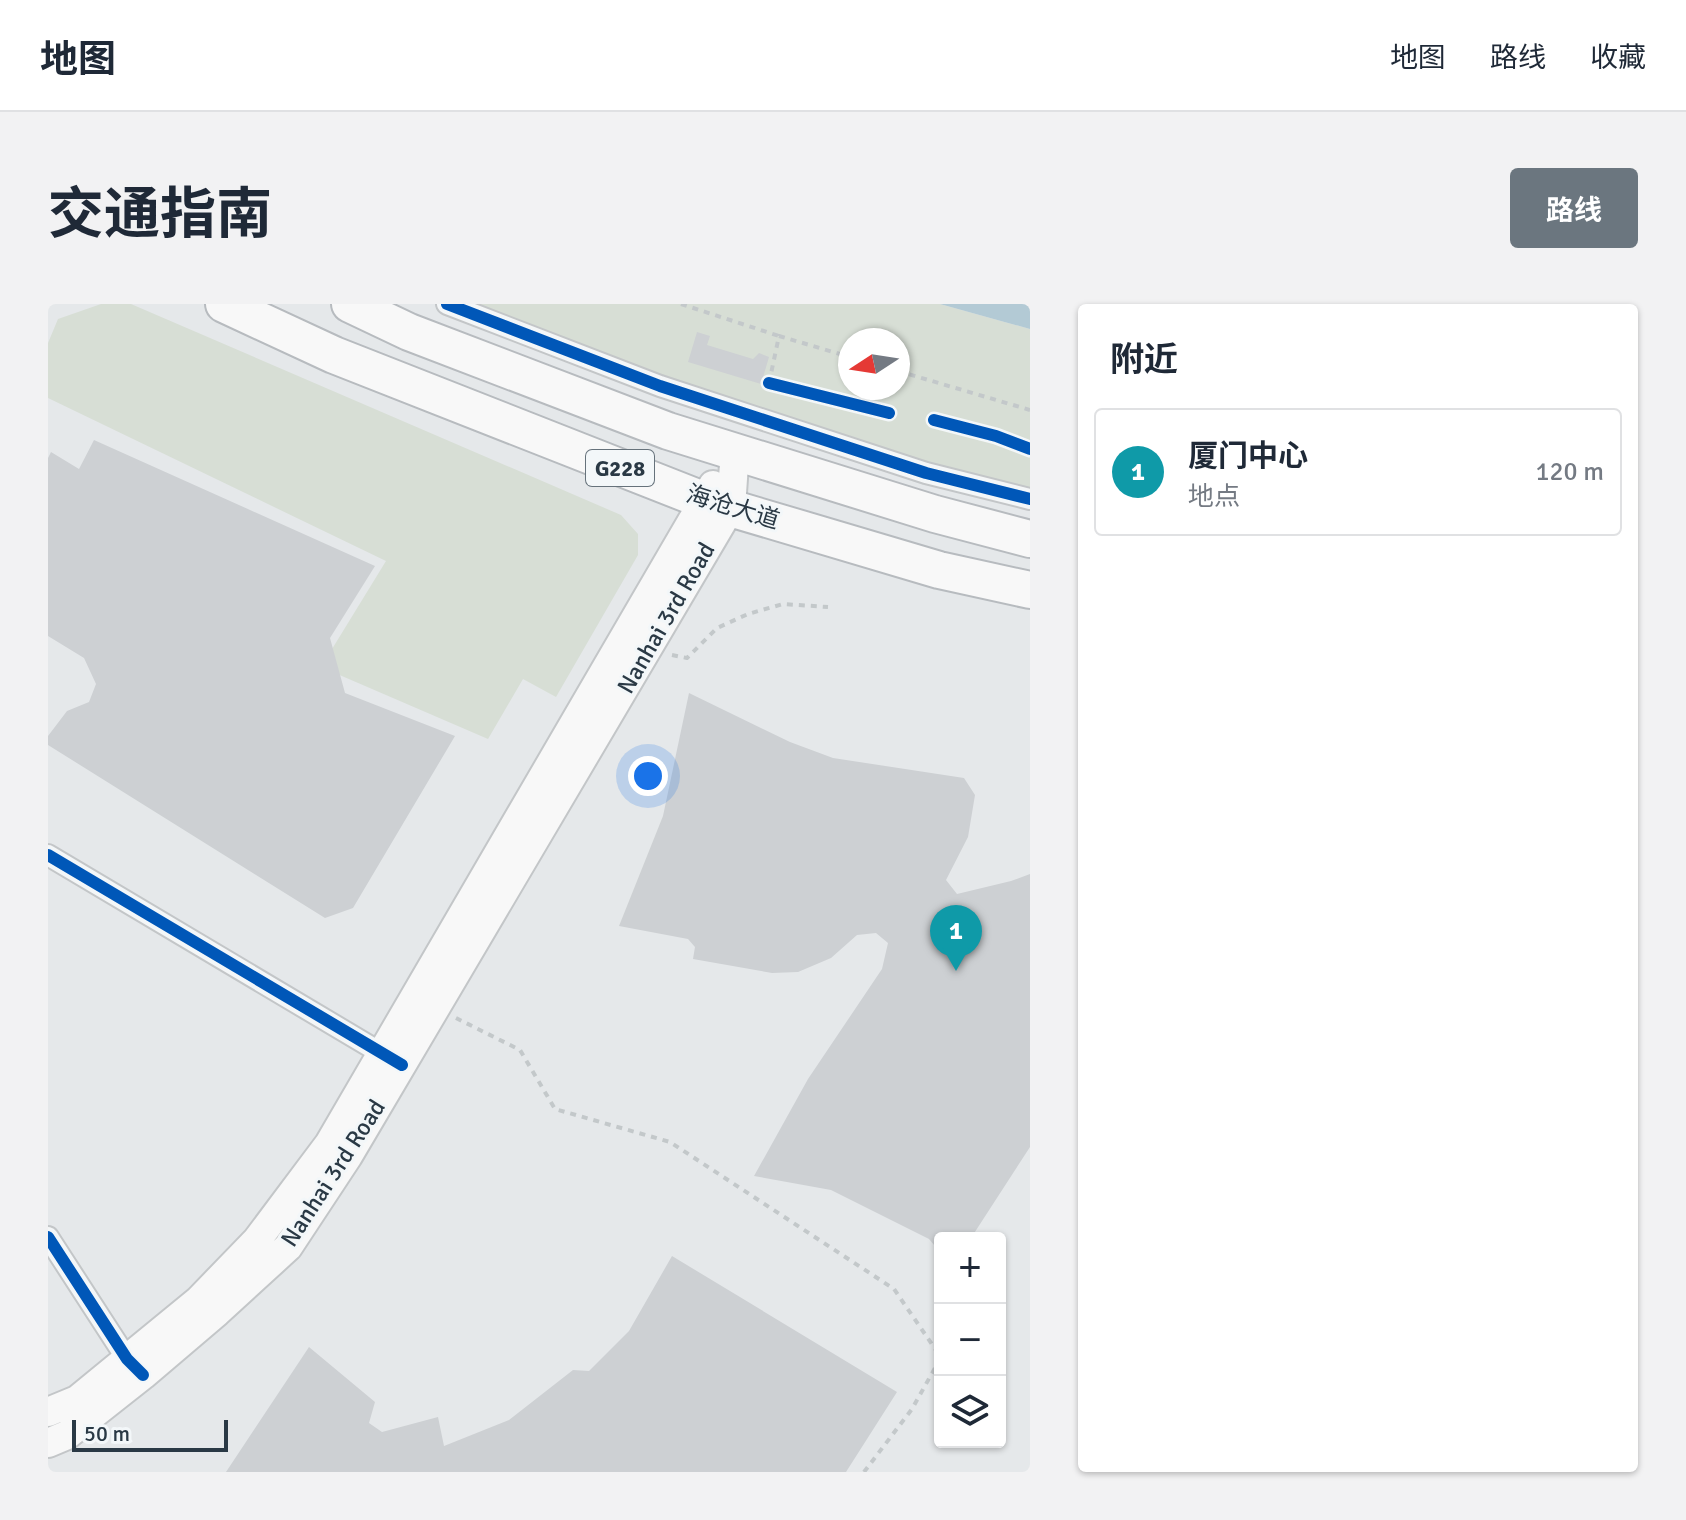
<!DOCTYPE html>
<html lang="zh">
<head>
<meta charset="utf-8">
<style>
	body { margin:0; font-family:Signika,"Noto Sans SC",sans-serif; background:#f2f2f3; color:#1f2937 }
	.controls { position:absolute; right:24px; bottom:24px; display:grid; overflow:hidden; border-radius:8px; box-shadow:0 2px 6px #0004 }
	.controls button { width:72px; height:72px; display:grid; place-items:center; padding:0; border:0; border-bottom:2px solid #e0e1e3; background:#fff; color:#1f2937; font:40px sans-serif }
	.compass { position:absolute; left:790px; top:24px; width:72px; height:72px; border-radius:50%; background:#fff; box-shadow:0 2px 6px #0004; rotate:258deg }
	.scale { position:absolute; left:24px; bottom:20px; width:156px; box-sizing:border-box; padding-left:8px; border:4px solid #2a3945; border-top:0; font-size:22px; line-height:28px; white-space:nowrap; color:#2a3945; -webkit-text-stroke:6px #f3f7f9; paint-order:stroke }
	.you { position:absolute; left:600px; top:472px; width:28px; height:28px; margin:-20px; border:6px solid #fff; border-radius:50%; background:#1a73e8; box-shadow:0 0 0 12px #1a73e833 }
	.badge { display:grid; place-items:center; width:52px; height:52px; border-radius:50%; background:#6b767f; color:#fff; font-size:26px; font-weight:700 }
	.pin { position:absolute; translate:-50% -66px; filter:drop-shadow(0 2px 4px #0008) }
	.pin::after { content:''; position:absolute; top:42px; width:28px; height:24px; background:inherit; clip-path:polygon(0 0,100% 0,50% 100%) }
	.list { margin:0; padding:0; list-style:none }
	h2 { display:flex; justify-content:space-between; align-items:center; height:104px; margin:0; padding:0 32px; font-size:34px }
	h2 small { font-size:26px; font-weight:400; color:#747a83 }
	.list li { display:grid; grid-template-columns:52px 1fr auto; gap:24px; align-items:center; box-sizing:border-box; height:128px; margin:0 16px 16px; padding:0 16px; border:2px solid #e0e1e3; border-radius:8px }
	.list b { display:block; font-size:30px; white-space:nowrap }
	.list p { margin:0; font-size:26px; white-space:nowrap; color:#747a83 }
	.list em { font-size:26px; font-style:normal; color:#747a83 }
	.icon { flex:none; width:44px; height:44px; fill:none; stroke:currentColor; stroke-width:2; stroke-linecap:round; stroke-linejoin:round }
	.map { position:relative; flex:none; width:982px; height:1168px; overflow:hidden; border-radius:8px }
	header { display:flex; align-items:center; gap:48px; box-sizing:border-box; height:112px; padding:0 40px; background:#fff; border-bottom:2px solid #e0e1e3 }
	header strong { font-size:38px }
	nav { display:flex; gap:44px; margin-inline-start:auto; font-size:28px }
	.intro { display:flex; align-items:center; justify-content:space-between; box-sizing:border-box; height:192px; padding:0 48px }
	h1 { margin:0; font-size:56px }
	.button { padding:20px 36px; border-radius:8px; background:#6b767f; color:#fff; font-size:28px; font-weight:700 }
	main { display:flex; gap:48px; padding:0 48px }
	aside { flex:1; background:#fff; border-radius:8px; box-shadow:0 2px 6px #0004 }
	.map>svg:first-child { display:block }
	.green { fill:#d7ded5; fill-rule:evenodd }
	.water { fill:#b3cad5 }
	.building { fill:#cdd0d3 }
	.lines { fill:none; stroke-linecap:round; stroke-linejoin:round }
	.street-casing { stroke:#c3c6c8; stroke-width:24 }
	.secondary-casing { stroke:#c3c6c8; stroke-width:32 }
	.highway-casing { stroke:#b7bbbf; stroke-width:40 }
	.path { stroke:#c3c8ca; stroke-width:4; stroke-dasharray:6 6; stroke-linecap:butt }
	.street { stroke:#f4f6f7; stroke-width:20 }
	.secondary { stroke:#f8f8f8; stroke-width:28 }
	.highway { stroke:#f8f8f8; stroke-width:36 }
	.cycleway-casing { stroke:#f3f7f9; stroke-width:17 }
	.cycleway { stroke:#0057b8; stroke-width:12 }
	.labels { text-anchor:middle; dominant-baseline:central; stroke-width:6; stroke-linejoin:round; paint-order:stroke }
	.shield { fill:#f3f7f9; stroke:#66727b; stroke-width:2 }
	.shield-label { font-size:22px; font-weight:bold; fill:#2a3945 }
	.street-label { font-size:24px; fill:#2a3945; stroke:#f3f7f9 }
</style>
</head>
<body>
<header>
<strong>地图</strong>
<nav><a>地图</a><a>路线</a><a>收藏</a></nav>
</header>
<div class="intro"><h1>交通指南</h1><a class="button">路线</a></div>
<main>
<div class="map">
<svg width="982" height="1168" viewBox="0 0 982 1168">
	<rect width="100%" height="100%" fill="#e5e8ea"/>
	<path class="green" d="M 53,0 L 83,0 L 573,211 L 590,230 L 590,251 L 508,393 L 475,375 L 440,435 L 273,363 L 338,257 L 0,94 L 0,39 L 10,15 Z
		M 387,0 L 892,0 L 982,25 L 982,190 L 614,93 ZM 802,36 L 850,36 L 850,84 L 802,84 Z"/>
	<path class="water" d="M 892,0 L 982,0 L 982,25 Z"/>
	<path class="building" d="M 649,28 L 662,32 L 659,41 L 705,55 L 711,49 L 721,53 L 713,80 L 640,58 Z
		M 46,136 L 327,262 L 282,334 L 297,389 L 407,432 L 305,604 L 277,614 L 0,441 L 0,432 L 19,407 L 41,398 L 48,380 L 36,354 L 0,332 L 0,154 L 3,148 L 31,165 Z
		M 641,389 L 742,438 L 785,454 L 916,474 L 927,491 L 920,533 L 898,576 L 909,590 L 963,577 L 982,570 L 982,843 L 923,934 L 892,934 L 892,948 L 881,935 L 783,886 L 706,872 L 760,775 L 834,665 L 840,639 L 828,629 L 809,631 L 783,654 L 750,668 L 724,669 L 645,655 L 647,643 L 640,635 L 571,622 L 615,512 Z
		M 624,952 L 849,1088 L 798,1168 L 178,1168 L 261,1043 L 327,1098 L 321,1119 L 334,1128 L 390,1113 L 396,1142 L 461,1116 L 525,1066 L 541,1067 L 581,1027 Z"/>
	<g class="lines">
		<g class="street-casing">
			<path id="street" d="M 399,0 L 612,82 L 878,169 L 982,195
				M 0,551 L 343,755
				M 0,933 L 79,1055 L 87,1062"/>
		</g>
		<g class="secondary-casing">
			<path id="secondary" d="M 0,1108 L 29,1096 L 151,996 L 209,936 L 281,840 L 665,181
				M 0,1139 L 19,1131 L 95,1071 L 169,1008 L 240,943 L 300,852 L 683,203 L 687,146"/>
		</g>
		<g class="highway-casing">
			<path id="highway" d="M 176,0 L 286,51 L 655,196 L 891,266 L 982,286
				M 302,0 L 361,28 L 620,127 L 887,210 L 982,235"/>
		</g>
		<path class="path" d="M 633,0 L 731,32
			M 850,67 L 982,106
			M 721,79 L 731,32 L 802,53
			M 624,351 L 639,354 L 669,324 L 700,310 L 735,300 L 780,303
			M 408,714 L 472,746 L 507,805 L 622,838 L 846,985 L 892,1052
			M 816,1168 L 864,1105 L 892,1055"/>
		<use href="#street" class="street"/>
		<use href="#secondary" class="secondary"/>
		<use href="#highway" class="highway"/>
		<g class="cycleway-casing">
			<path id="cycleway" d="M 399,0 L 612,82 L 878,169 L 982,195
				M 721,79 L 841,109
				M 886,116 L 948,132 L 982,145
				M 0,551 L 354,761
				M 0,933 L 79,1055 L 95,1071"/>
		</g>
		<use href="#cycleway" class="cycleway"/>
	</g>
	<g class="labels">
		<rect class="shield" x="538" y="146" width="68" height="36" rx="6"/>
		<g class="shield-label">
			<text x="572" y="164">G228</text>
		</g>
		<g class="street-label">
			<text transform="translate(685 203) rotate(17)">海沧大道</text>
			<text transform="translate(618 314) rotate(-60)">Nanhai 3rd Road</text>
			<text transform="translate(285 869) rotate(-57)">Nanhai 3rd Road</text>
		</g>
	</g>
</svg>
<div class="controls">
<button>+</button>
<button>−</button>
<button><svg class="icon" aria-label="layers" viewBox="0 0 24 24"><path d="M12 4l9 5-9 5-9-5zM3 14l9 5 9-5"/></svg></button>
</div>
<svg class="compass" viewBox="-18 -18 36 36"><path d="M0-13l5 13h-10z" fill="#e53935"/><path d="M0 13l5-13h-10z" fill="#747a83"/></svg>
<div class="scale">50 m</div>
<div class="you"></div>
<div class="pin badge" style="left:908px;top:667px;background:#0f9aa8">1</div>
</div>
<aside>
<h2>附近<small></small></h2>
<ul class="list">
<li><span class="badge" style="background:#0f9aa8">1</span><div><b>厦门中心</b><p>地点</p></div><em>120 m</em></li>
</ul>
</aside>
</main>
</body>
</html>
